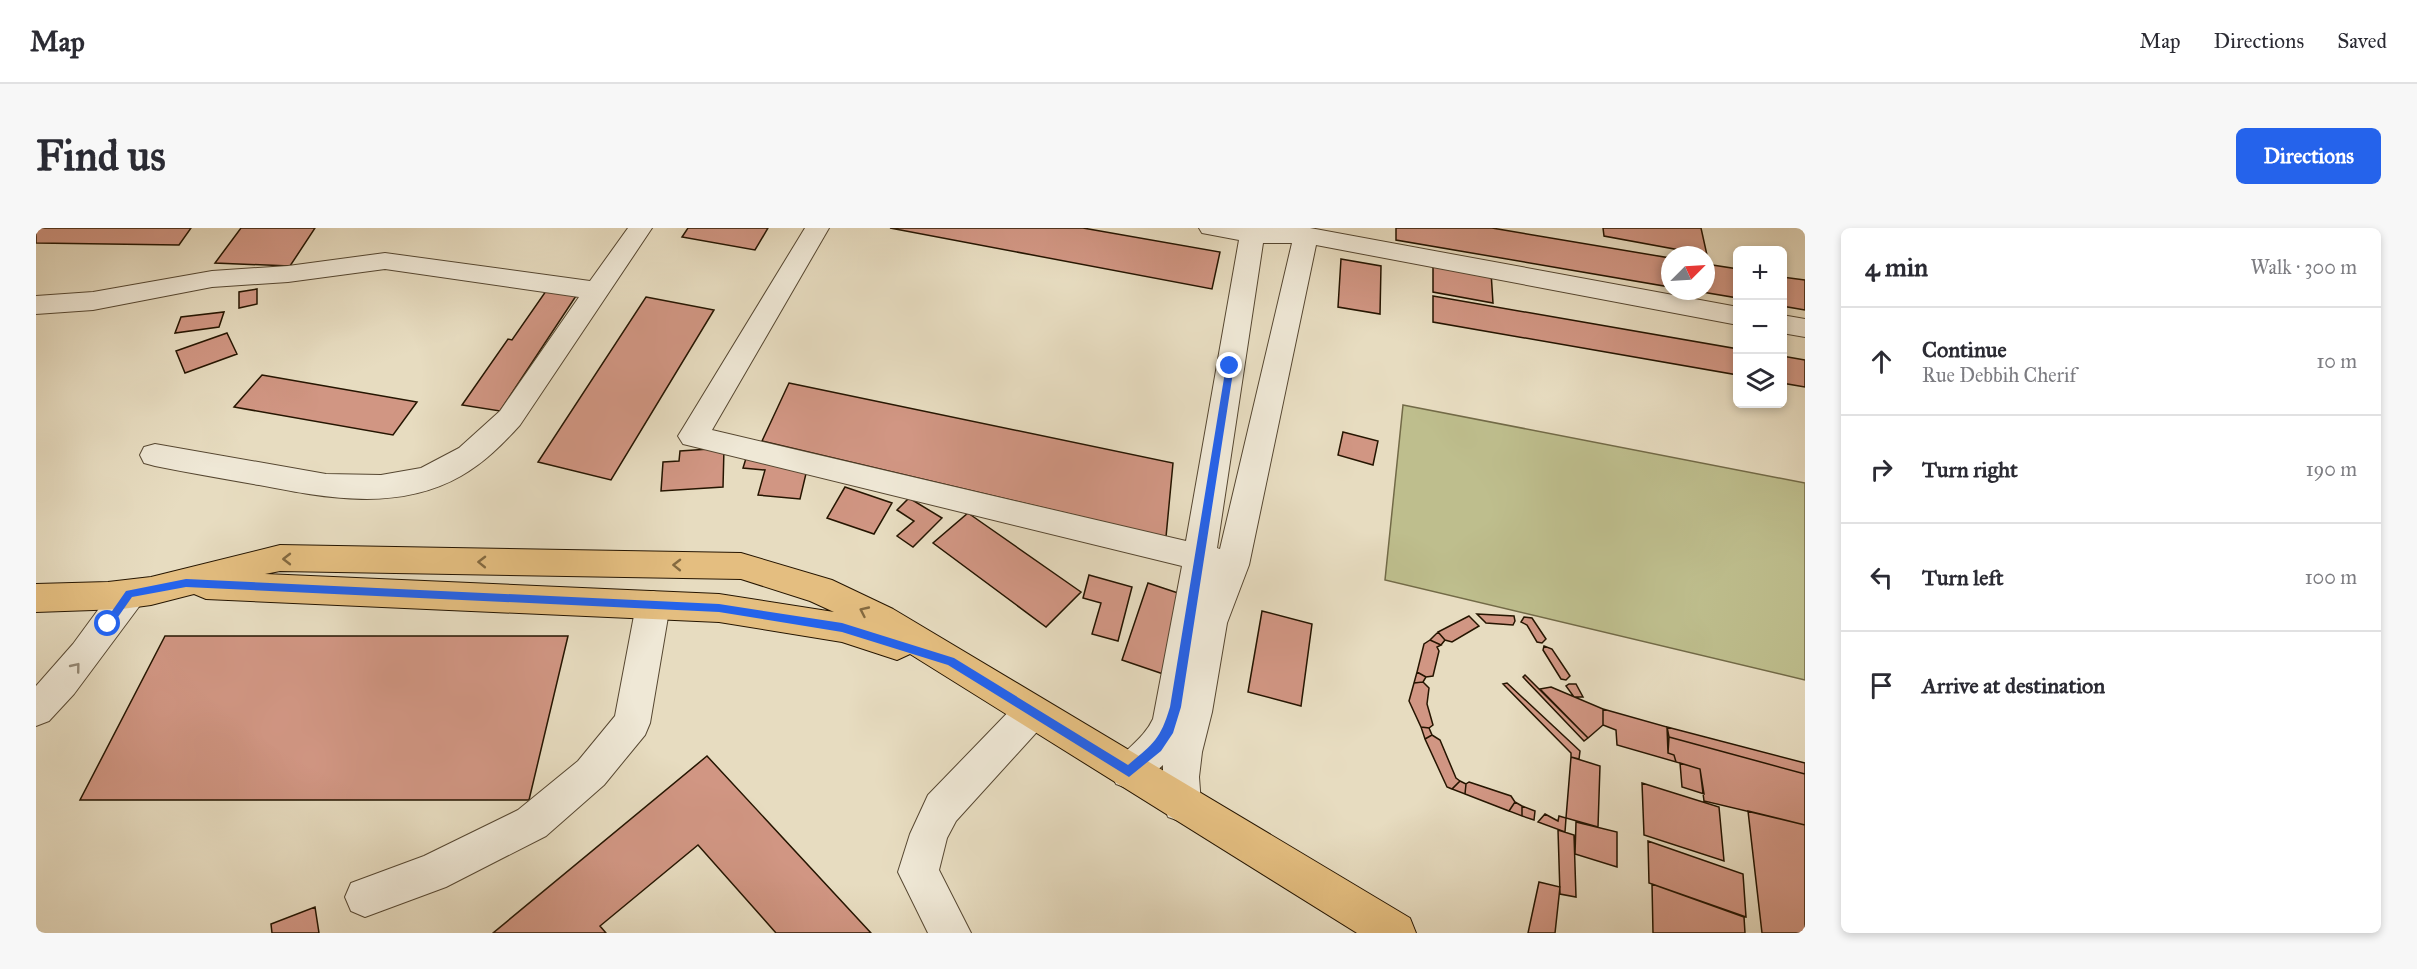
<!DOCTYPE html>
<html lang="en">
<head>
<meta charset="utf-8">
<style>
	body { margin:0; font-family:"IM FELL Great Primer",serif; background:#f7f7f7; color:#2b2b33 }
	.controls { position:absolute; right:18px; top:18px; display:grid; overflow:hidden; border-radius:9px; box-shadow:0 3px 9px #0003 }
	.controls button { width:54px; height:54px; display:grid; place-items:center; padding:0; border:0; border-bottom:2px solid #e1e1e2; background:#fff; color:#2b2b33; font:30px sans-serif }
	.compass { position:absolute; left:1625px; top:18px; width:54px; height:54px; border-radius:50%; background:#fff; box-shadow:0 3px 9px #0003; rotate:66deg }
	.stop { position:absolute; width:18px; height:18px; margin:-14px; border:4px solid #2563eb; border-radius:50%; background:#fff }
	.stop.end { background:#2563eb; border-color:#fff; box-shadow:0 2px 6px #0008 }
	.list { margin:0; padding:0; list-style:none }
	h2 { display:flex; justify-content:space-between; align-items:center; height:78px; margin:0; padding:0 24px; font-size:26px }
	h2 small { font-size:20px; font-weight:400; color:#7c7c81 }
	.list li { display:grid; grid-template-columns:39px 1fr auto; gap:18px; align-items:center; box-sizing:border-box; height:108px; padding:0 24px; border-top:2px solid #e1e1e2 }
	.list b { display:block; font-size:22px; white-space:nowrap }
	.list p { margin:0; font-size:20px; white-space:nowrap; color:#7c7c81 }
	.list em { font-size:20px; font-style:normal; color:#7c7c81 }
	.icon { flex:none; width:33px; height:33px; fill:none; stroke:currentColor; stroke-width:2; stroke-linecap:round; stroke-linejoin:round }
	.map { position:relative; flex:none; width:1769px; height:705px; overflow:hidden; border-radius:9px }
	header { display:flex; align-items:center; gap:36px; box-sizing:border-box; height:84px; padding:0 30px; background:#fff; border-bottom:2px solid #e1e1e2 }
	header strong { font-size:28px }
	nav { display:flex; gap:33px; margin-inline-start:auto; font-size:21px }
	.intro { display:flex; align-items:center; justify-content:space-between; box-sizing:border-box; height:144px; padding:0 36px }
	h1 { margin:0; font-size:42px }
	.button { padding:15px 27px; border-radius:9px; background:#2563eb; color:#fff; font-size:21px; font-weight:700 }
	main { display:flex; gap:36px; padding:0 36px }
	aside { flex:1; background:#fff; border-radius:9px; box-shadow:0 3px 9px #0003 }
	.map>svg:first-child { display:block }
	.green { fill:#bebe8d; stroke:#726a47; stroke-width:1.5 }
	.building { fill:#d19683; stroke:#251501; stroke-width:1.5 }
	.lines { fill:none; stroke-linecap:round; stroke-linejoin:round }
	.minor-casing { stroke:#564731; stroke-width:2 }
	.major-casing { stroke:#251501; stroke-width:2 }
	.minor { fill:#efe8d6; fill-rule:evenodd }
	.major { fill:#e4be80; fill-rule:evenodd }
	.oneway { stroke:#846a40 }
	.oneway2 { stroke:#948976 }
	.route { fill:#2563eb }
</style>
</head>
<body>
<header>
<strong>Map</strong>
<nav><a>Map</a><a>Directions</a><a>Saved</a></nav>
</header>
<div class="intro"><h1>Find us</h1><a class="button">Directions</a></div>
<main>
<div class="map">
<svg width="1769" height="705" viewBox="0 0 1769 705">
	<rect width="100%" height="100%" fill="#e7dcc0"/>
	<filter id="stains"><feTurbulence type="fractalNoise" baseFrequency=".00333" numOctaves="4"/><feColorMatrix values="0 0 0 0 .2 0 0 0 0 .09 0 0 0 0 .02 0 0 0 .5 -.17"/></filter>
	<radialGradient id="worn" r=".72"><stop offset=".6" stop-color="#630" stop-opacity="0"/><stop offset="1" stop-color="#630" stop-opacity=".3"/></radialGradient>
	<path class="green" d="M 1367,177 L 1769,255 L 1769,452 L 1349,352 Z"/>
	<path class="building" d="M 0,0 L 155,0 L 143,17 L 0,15 Z
		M 205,0 L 279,0 L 254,38 L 179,35 Z
		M 652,0 L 732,0 L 719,22 L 646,9 Z
		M 854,0 L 1047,0 L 1184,24 L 1176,61 Z
		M 1360,0 L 1456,0 L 1634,30 L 1634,59 L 1360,12 Z
		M 1567,0 L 1665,0 L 1671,27 L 1568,8 Z
		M 1305,31 L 1345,38 L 1344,86 L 1302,79 Z
		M 1397,33 L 1455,44 L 1457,75 L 1397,64 Z
		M 1670,36 L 1702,41 L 1702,70 L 1660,63 L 1670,63 Z
		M 1746,49 L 1769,52 L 1769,82 L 1746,78 Z
		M 221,61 L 221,76 L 203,80 L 203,64 Z
		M 510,63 L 540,68 L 464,183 L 426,177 L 472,111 L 476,112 Z
		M 1397,68 L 1702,121 L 1702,147 L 1397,94 Z
		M 610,69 L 678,82 L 575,252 L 502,234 Z
		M 188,84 L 183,99 L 139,105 L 145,89 Z
		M 191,105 L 201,126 L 149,145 L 140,123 Z
		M 1746,128 L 1769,132 L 1769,159 L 1746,155 Z
		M 226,147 L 381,174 L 357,207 L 198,179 Z
		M 753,155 L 1137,235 L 1130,309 L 726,213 Z
		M 1307,204 L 1342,213 L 1337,237 L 1302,227 Z
		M 688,220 L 687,259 L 625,263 L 627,234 L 643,233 L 644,223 Z
		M 711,227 L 773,233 L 764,271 L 722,267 L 729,242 L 707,240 Z
		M 809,259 L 856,275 L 838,306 L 791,290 Z
		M 873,270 L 906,290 L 877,319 L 861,308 L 878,293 L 861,282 Z
		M 932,285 L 1045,364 L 1010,399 L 897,315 Z
		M 1053,347 L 1096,359 L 1082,413 L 1056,406 L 1065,375 L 1047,370 Z
		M 1112,355 L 1163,372 L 1139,450 L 1086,432 Z
		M 1226,383 L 1276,396 L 1265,478 L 1212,464 Z
		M 1441,386 L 1478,388 L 1479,393 L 1477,397 L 1450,395 Z
		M 1433,388 L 1443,398 L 1416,414 L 1409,412 L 1402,404 Z
		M 1488,389 L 1496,390 L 1510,411 L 1506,415 L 1501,414 L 1491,397 L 1485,394 Z
		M 1402,404 L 1409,412 L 1405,417 L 1394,412 Z
		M 129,408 L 532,408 L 493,572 L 44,572 Z
		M 1394,412 L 1405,417 L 1401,419 L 1403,423 L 1397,448 L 1390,449 L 1381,444 L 1388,416 Z
		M 1508,418 L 1516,421 L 1534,448 L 1530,452 L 1525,451 L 1507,422 Z
		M 1381,444 L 1390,449 L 1387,454 L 1378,455 Z
		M 1489,447 L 1552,510 L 1548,513 L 1487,449 Z
		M 1387,454 L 1393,460 L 1391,476 L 1397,497 L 1393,500 L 1385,499 L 1373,473 L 1378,455 Z
		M 1471,455 L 1544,523 L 1543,531 L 1535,529 L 1535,525 L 1467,456 Z
		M 1533,456 L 1540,456 L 1547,469 L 1538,469 L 1530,458 Z
		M 1515,459 L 1567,481 L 1567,497 L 1552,510 L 1504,461 Z
		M 1567,481 L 1631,499 L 1632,525 L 1638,527 L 1640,534 L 1581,517 L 1580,502 L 1567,497 Z
		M 1385,499 L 1393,500 L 1396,507 L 1389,511 Z
		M 1631,499 L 1769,535 L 1769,546 L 1633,509 Z
		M 1396,507 L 1404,512 L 1420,550 L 1424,553 L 1416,561 L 1411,559 L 1389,511 Z
		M 1633,509 L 1769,546 L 1769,597 L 1668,573 L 1664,541 L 1640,534 L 1638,527 L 1632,525 Z
		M 671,528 L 835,705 L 740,705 L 662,617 L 564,698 L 570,705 L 457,705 Z
		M 1535,529 L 1564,538 L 1562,599 L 1530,590 Z
		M 1644,535 L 1664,541 L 1668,566 L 1646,559 Z
		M 1424,553 L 1430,556 L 1429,566 L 1416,561 Z
		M 1433,554 L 1475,568 L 1479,574 L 1473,583 L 1429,566 L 1430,556 Z
		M 1606,555 L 1683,579 L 1688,633 L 1608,607 Z
		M 1479,574 L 1486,578 L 1486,588 L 1473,583 Z
		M 1486,578 L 1499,583 L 1498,592 L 1486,588 Z
		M 1712,583 L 1769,597 L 1769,705 L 1726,705 Z
		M 1509,586 L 1522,593 L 1523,588 L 1530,590 L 1529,604 L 1502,594 Z
		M 1540,594 L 1581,604 L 1581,639 L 1539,626 Z
		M 1522,602 L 1538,607 L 1540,669 L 1524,666 Z
		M 1612,613 L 1707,646 L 1710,689 L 1613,655 Z
		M 1503,654 L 1524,659 L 1519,705 L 1492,705 Z
		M 1616,656 L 1708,689 L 1709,705 L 1617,705 Z
		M 279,679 L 283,705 L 236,705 L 235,696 Z"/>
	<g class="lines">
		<g class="minor-casing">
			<path id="minor" d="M 592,0 L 616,0 L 484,197 C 466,217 448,235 425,248 C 362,284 290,270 223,257 C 188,251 154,245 119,238 L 108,235 L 104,227 L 108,219 L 119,216 L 290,246 L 345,247 L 385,240 L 423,220 L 464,183 L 543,69 L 349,41 L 252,54 L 176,59 L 57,82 L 0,86 L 0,68 L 57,64 L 176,43 L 252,38 L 349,25 L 554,53 Z
				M 769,0 L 793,0 L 676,202 L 1150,313 L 1203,12 L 1166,5 L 1163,0 L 1274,0 L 1702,79 L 1702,97 L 1280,17 L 1213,337 L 1191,395 L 1176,484 L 1166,524 L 1163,549 L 1165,576 L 1160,589 L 1146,594 L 1132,589 L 1127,576 L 1127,537 L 1106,556 L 1093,561 L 1080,556 L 1074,544 C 1084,523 1107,513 1117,491 L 1146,338 L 647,216 L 642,208 L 647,200 ZM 1227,15 L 1256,15 L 1184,321 L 1181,320 Z
				M 1746,87 L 1769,91 L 1769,109 L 1746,105 Z
				M 93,352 L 105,356 L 110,366 L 105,376 L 38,466 L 13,493 L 0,498 L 0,458 L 37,416 L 81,356 Z
				M 617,363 L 629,367 L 634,377 L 614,495 L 609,507 L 568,557 L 510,608 L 410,659 L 329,689 L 315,683 L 309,669 L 315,655 L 388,628 L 482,582 L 542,533 L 579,488 L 600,377 L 605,367 Z
				M 996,468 L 1009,473 L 1014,484 L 1009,495 L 920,593 L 911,610 L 903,642 L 935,705 L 892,705 L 862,644 L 874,606 L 892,567 L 983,473 Z"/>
		</g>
		<g class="major-casing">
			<path id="major" d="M 244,317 L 705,325 L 796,352 L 857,381 L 1374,690 L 1380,705 L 1321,705 L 874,426 L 861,432 L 806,414 L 683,394 L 170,371 L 158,366 L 115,377 L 86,381 L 0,384 L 0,356 L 72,354 L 115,349 ZM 244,343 L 705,351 L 774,373 L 798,384 L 683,366 L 229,346 Z"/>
		</g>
		<use href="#minor" class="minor"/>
		<use href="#major" class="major"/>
	</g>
	<defs><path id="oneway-chevron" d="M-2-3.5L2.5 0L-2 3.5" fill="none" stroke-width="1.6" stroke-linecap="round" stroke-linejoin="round" transform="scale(1.5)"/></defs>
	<g class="oneway">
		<use href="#oneway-chevron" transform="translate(251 331) rotate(180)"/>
		<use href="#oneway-chevron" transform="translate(446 334) rotate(-179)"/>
		<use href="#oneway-chevron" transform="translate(641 337) rotate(-179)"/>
		<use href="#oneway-chevron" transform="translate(828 383) rotate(-155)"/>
	</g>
	<use class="oneway2" href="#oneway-chevron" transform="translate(40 439) rotate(-51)"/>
	<path class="route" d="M 1194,135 L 1198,138 L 1145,479 L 1137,505 L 1125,523 L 1093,549 L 912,437 L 806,404 L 683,384 L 150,359 L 96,369 L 75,399 L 72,401 L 67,396 L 90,363 L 150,351 L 683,376 L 806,395 L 918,430 L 1092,537 C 1118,515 1124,512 1134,479 L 1190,138 Z"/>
	<rect width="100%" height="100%" filter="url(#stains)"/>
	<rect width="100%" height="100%" fill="url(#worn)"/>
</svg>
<div class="controls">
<button>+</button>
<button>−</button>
<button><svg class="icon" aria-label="layers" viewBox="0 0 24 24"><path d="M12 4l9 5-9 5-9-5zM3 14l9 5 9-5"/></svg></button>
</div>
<svg class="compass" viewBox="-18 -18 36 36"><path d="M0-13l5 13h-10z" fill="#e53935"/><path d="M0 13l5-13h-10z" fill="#7c7c81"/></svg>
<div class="stop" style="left:72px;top:396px"></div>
<div class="stop end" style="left:1194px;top:138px"></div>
</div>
<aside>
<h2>4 min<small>Walk · 300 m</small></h2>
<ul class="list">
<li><svg class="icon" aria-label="ahead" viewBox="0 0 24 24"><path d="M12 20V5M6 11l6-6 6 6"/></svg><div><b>Continue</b><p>Rue Debbih Cherif</p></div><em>10 m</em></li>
<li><svg class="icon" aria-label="right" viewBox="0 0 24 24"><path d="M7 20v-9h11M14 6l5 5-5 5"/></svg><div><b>Turn right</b></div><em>190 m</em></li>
<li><svg class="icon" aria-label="left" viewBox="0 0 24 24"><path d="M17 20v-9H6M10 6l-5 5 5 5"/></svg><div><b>Turn left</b></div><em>100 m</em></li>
<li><svg class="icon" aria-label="arrive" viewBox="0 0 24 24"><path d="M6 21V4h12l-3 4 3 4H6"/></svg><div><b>Arrive at destination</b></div></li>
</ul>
</aside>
</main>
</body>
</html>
